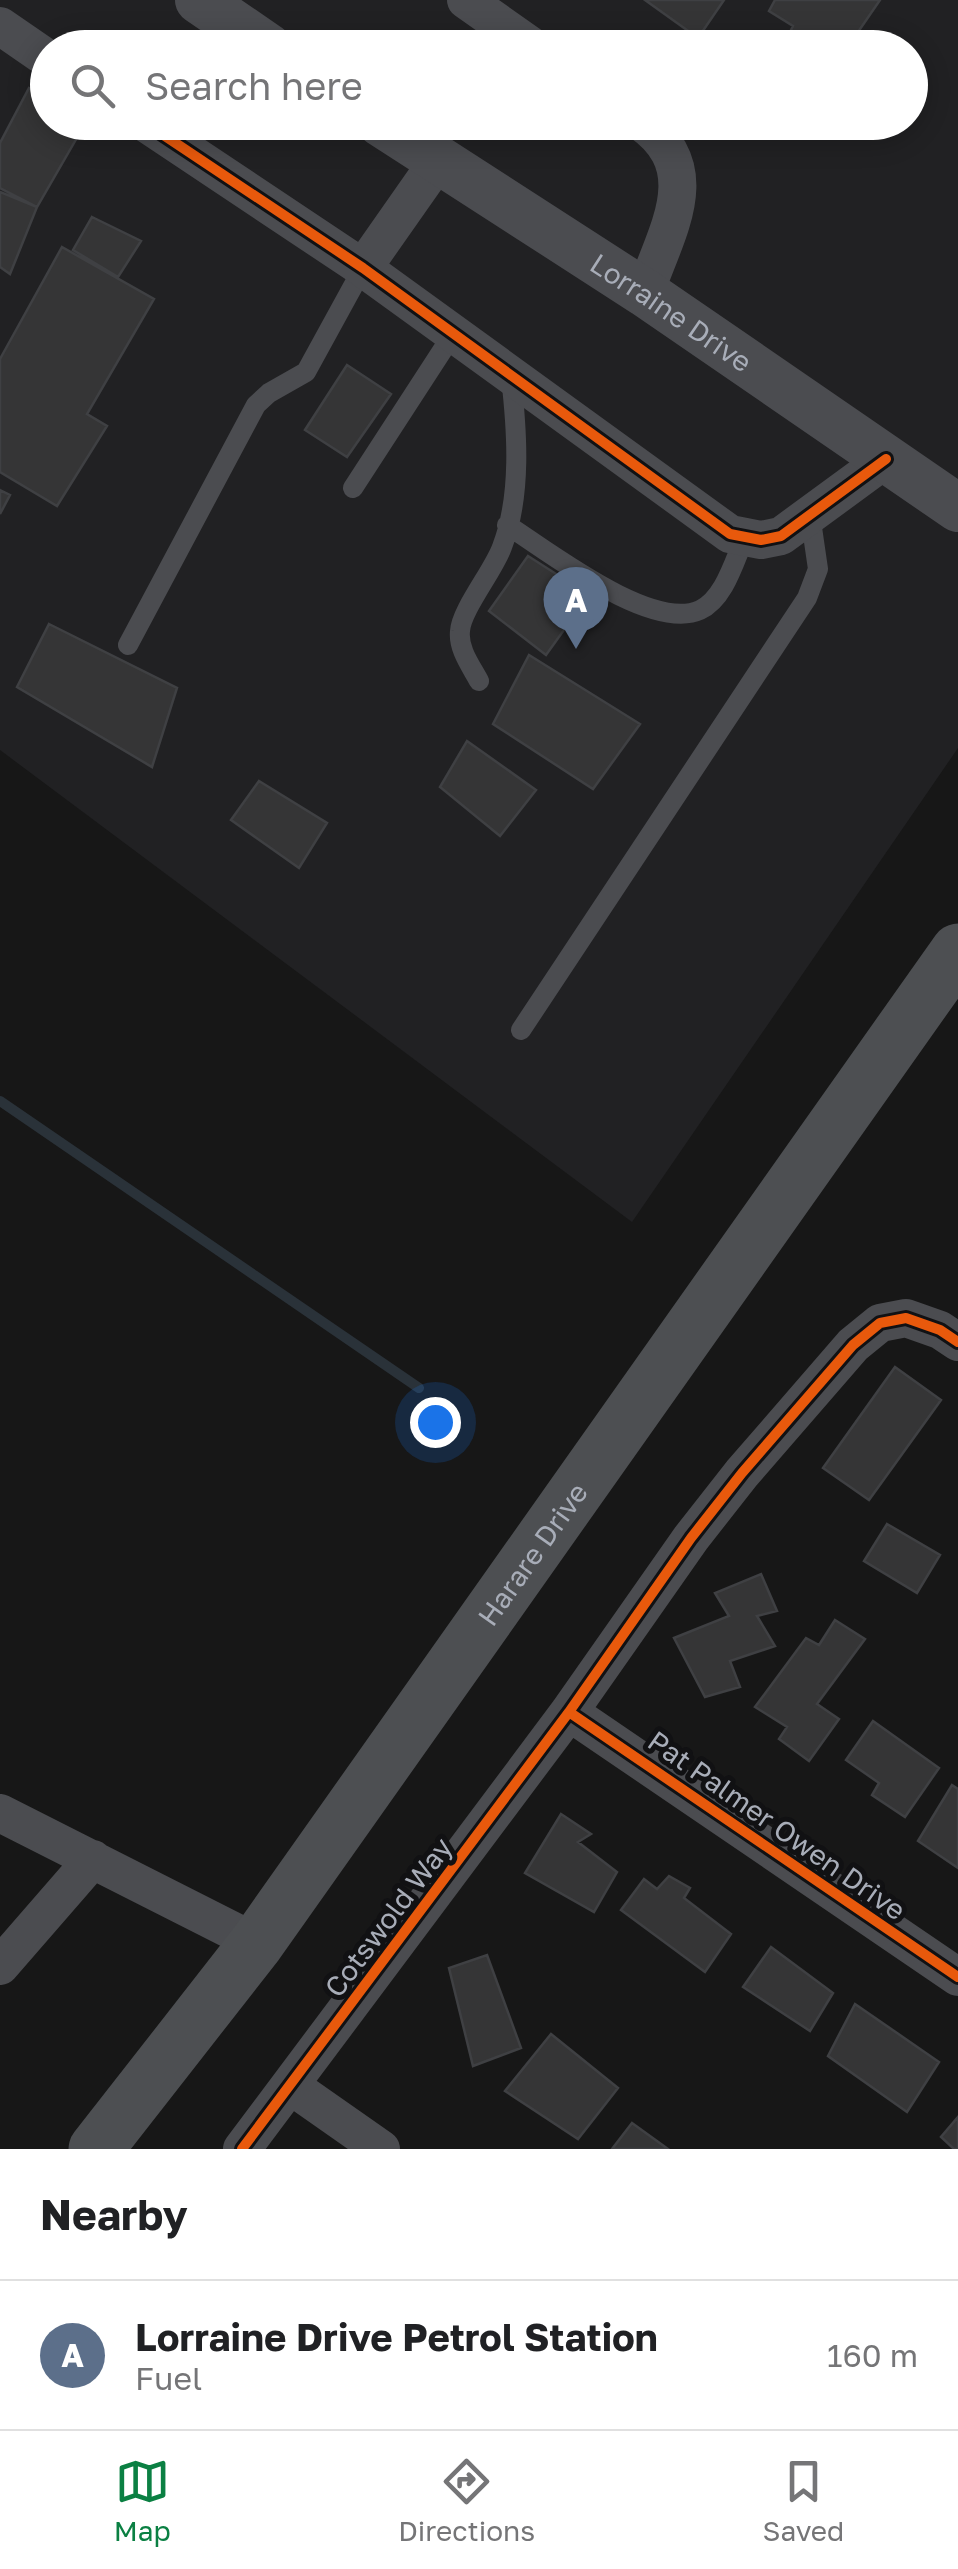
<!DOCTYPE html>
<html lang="en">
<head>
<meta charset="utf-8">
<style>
	body { margin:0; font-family:"Golos Text",sans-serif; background:#f6f6f6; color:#202124 }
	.you { position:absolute; left:435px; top:1422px; width:35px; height:35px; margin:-25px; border:8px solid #fff; border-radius:50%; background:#1a73e8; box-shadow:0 0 0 15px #1a73e833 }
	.badge { display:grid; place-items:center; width:65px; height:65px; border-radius:50%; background:#0b8043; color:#fff; font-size:32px; font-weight:700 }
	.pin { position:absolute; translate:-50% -82px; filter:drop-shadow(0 2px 5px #0008) }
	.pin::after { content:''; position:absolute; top:52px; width:35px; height:30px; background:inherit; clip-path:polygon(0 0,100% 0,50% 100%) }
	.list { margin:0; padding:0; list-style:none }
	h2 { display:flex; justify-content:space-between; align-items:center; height:130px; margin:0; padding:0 40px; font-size:42px }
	h2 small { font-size:32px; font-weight:400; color:#757577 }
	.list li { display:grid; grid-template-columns:65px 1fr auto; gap:30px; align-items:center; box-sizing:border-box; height:150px; padding:0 40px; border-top:2px solid #e0e0e0 }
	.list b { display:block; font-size:38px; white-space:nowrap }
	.list p { margin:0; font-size:32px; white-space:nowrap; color:#757577 }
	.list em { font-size:32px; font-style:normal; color:#757577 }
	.icon { flex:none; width:55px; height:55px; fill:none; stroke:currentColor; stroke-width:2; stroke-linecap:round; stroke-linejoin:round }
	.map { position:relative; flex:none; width:958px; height:2149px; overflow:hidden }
	.search { position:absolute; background:#fff; box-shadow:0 5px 25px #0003; left:30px; right:30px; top:30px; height:110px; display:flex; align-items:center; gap:25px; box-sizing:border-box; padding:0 35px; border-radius:55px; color:#757577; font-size:38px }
	.sheet { height:280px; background:#fff }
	nav { display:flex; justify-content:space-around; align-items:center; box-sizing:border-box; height:140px; border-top:2px solid #e0e0e0; background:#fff; font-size:28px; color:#757577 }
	nav a { display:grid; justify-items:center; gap:5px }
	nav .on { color:#0b8043 }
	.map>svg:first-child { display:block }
	.built { fill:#212123; fill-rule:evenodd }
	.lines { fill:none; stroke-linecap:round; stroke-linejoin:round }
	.stream { stroke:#2a3239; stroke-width:10 }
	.building { fill:#353536; stroke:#3f4043; stroke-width:2.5 }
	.service { stroke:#4b4c50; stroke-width:20 }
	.minor { stroke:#4b4c50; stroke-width:38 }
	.tertiary { stroke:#4b4c50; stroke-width:48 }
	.primary { stroke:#4d4f52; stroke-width:55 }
	.cycleway-casing { stroke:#111113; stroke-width:16 }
	.cycleway { stroke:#e8590c; stroke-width:10 }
	.labels { text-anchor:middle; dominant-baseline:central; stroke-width:10; stroke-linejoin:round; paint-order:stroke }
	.street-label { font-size:28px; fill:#a8adb8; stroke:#111113 }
</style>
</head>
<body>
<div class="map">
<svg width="958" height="2149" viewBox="0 0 958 2149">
	<rect width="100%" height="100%" fill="#171717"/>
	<path class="built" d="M 0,0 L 958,0 L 958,748 L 632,1222 L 0,750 ZM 48,48 L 910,48 L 910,122 L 48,122 Z"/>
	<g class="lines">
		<path class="stream" d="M 0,1101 L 419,1388"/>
	</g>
	<path class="building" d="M 645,0 L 724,0 L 698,38 Z
		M 775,0 L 880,0 L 847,48 L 797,48 L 786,40 L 793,26 L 769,11 Z
		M 29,88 L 48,98 L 48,122 L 86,122 L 37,207 L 0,188 L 0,143 Z
		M 0,192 L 37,207 L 10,274 L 0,267 Z
		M 92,217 L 141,241 L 118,277 L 73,250 Z
		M 62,247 L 154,299 L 87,414 L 107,426 L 57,506 L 0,472 L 0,359 Z
		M 347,365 L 391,394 L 347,457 L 305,430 Z
		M 0,490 L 10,495 L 0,514 Z
		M 528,556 L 589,595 L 546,655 L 489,611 Z
		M 49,624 L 177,688 L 152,767 L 17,687 Z
		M 529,655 L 640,724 L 593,789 L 493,724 Z
		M 467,741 L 536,790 L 500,836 L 440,787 Z
		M 259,781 L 327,823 L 299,868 L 231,820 Z
		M 895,1367 L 941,1400 L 869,1500 L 823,1468 Z
		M 887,1524 L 940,1555 L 917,1593 L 864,1561 Z
		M 761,1574 L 777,1611 L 757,1616 L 775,1646 L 730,1661 L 740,1687 L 705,1697 L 674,1638 L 729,1616 L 715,1593 Z
		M 835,1620 L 865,1639 L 817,1704 L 839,1719 L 809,1761 L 779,1739 L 787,1727 L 755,1707 L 806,1638 L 819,1645 Z
		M 873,1721 L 939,1768 L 905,1817 L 872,1795 L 879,1783 L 846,1760 Z
		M 952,1785 L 958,1789 L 958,1868 L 918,1841 Z
		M 561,1814 L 591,1834 L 578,1842 L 617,1872 L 594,1912 L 525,1873 Z
		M 669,1876 L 690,1888 L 684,1898 L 731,1934 L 705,1972 L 621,1910 L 644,1879 L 657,1889 Z
		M 771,1947 L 833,1993 L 810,2031 L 743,1987 Z
		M 487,1955 L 521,2048 L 473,2066 L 449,1968 Z
		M 855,2004 L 939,2062 L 907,2112 L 828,2056 Z
		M 551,2034 L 618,2088 L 578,2139 L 505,2091 Z
		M 958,2117 L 958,2149 L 954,2149 L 941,2137 Z
		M 632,2123 L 668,2149 L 612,2149 Z"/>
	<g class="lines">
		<path class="service" d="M 353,488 L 453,334
			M 507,525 C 548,551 651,632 700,610 C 724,599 734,562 744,539
			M 128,645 L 256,405 L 269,393 L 306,372 L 363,268
			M 479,681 C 471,666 458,649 460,631 C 461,610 494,570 502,547 C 522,495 517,430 511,377
			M 521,1030 L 807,598 L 818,569 L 810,514"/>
		<path class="minor" d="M 466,0 L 534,48
			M 0,26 L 48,59
			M 144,122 L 363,268 L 730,534 L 761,540 L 781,536 L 886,459
			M 641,122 C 708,169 666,231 645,293
			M 363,268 L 438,161
			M 569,1712 L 958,1977
			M 0,1813 L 257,1943
			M 0,1966 L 93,1859
			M 291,2086 L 381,2149
			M 242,2149 L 569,1712 L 691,1538 L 742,1473 L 853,1345 L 880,1323 L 906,1318 L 940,1330 L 958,1342"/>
		<g class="tertiary">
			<path d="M 199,0 L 269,48"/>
			<path id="s1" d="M 380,122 L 645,293 L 958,508"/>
		</g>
		<path class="primary" id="s2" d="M 96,2149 L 257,1943 L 958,951"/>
		<g class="cycleway-casing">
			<path id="cycleway" d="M 144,122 L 363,268 L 730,534 L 761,540 L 781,536 L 886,459
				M 569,1712 L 958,1977
				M 242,2149 L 569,1712 L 691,1538 L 742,1473 L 853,1345 L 880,1323 L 906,1318 L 940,1330 L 958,1342"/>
		</g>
		<use href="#cycleway" class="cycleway"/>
	</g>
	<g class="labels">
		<g class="street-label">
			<text stroke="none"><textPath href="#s1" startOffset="348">Lorraine Drive</textPath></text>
			<text stroke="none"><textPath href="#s2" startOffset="738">Harare Drive</textPath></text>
			<text transform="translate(777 1825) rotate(35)">Pat Palmer Owen Drive</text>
			<text transform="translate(388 1917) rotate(-53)">Cotswold Way</text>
		</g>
	</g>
</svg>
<div class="you"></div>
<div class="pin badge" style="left:576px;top:649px;background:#5c6f8a">A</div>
<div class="search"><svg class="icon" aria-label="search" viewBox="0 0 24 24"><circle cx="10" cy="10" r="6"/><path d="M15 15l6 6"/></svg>Search here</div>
</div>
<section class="sheet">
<h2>Nearby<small></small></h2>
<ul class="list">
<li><span class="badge" style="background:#5c6f8a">A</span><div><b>Lorraine Drive Petrol Station</b><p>Fuel</p></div><em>160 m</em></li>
</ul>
</section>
<nav>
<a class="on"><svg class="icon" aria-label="map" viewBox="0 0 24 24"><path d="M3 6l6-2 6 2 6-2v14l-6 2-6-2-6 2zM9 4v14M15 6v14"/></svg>Map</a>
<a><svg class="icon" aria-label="directions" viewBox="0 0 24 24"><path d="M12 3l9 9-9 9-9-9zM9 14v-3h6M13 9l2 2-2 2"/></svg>Directions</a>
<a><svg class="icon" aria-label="saved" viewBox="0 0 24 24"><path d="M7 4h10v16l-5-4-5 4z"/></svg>Saved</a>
</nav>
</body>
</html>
